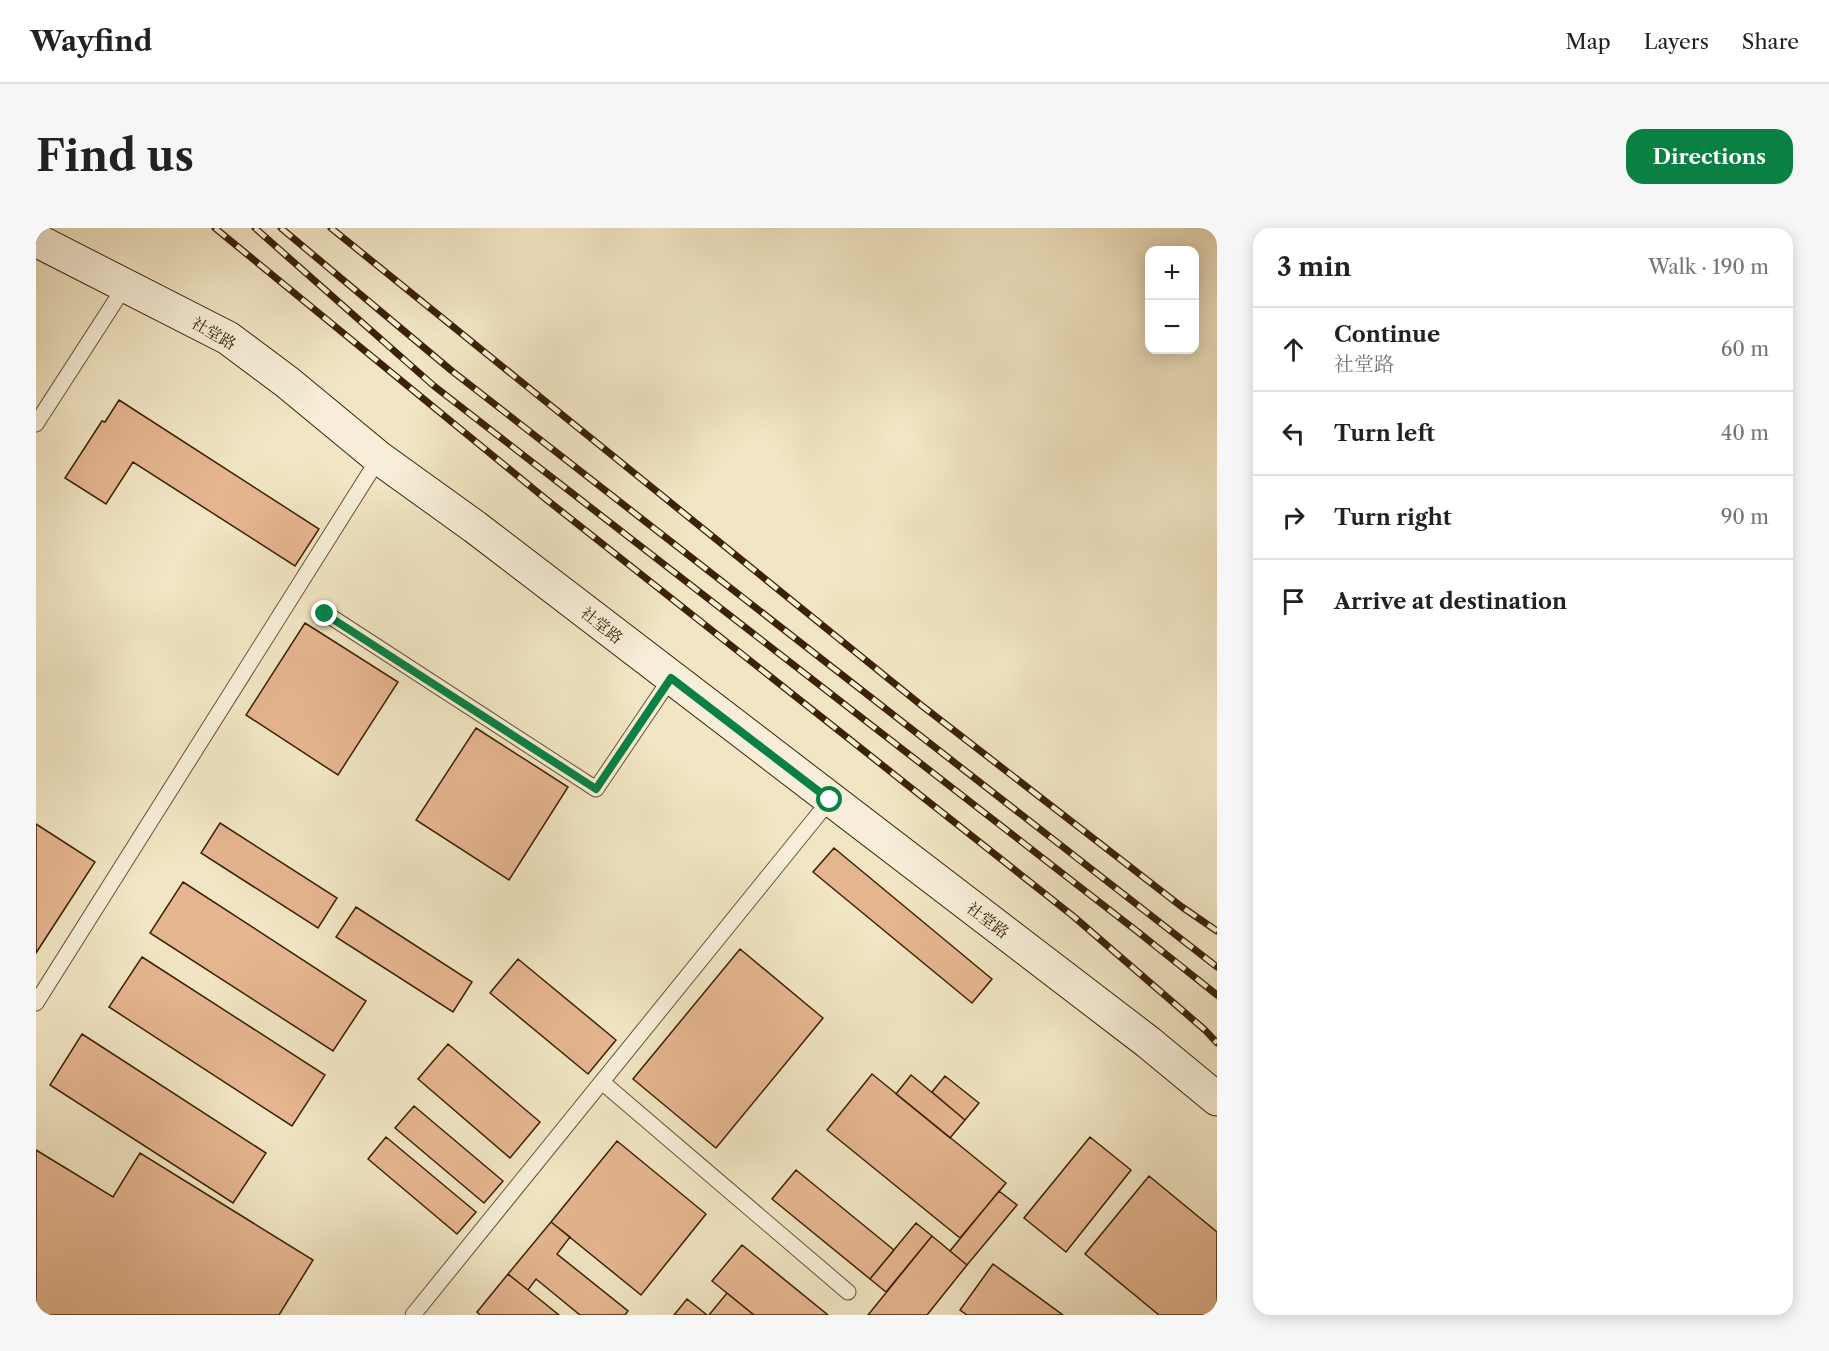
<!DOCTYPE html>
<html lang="en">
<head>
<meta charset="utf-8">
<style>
	body { margin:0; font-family:"Libre Caslon Text","Noto Serif SC",serif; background:#f6f6f6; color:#222 }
	.controls { position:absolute; right:18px; top:18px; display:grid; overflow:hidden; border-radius:12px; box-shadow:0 3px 15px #0003 }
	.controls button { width:54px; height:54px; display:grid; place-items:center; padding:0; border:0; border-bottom:2px solid #e0e0e0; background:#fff; color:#222; font:30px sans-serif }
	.stop { position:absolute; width:18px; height:18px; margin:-14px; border:4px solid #0b8043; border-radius:50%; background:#fff }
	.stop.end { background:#0b8043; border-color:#fff; box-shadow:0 2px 6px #0008 }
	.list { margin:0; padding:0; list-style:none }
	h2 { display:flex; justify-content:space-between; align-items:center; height:78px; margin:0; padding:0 24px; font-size:26px }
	h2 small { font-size:20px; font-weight:400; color:#767676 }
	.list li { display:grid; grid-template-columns:39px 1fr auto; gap:18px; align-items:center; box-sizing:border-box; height:84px; padding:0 24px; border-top:2px solid #e0e0e0 }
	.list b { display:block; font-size:22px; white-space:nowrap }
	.list p { margin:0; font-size:20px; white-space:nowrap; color:#767676 }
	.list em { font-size:20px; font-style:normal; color:#767676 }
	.icon { flex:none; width:33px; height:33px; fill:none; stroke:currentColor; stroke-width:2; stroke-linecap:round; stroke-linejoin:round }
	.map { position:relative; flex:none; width:1181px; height:1087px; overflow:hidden; border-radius:18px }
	header { display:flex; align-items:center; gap:36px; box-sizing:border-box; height:84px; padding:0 30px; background:#fff; border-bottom:2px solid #e0e0e0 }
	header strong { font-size:28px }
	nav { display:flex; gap:33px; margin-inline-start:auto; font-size:21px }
	.intro { display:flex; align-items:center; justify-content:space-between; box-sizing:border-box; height:144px; padding:0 36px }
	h1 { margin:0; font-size:42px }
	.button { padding:15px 27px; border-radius:18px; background:#0b8043; color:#fff; font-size:21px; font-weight:700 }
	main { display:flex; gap:36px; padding:0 36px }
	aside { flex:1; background:#fff; border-radius:18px; box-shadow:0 3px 15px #0003 }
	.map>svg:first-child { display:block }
	.building { fill:#e5b590; stroke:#3c2105; stroke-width:1.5 }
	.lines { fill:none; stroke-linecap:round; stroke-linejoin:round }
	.service-casing { stroke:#695234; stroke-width:17 }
	.secondary-casing { stroke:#3c2105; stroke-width:35 }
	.service { stroke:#f6eed8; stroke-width:15 }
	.secondary { stroke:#f6eed8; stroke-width:33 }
	.rail-casing { stroke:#3c2105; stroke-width:7 }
	.rail { stroke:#f6eed8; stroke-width:4.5; stroke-dasharray:14; stroke-linecap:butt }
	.route { stroke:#0b8043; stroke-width:8 }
	.labels { text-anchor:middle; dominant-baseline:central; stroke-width:4.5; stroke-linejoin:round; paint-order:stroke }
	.street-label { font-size:16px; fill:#3c2105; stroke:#f6eed8 }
</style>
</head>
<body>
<header>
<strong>Wayfind</strong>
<nav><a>Map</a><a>Layers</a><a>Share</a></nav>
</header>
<div class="intro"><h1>Find us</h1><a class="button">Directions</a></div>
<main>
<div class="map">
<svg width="1181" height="1087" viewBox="0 0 1181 1087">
	<rect width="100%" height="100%" fill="#f1e5c3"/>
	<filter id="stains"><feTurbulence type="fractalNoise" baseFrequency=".00333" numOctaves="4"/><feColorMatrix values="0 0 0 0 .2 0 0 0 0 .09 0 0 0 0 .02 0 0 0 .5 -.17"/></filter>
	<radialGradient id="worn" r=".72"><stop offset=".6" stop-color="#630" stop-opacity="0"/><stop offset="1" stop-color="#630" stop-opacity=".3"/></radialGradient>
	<path class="building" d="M 83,172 L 283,301 L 259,338 L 97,234 L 70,276 L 29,250 L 66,193 L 69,194 Z
		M 269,395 L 362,454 L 302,547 L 210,487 Z
		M 440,500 L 532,559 L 473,652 L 380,592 Z
		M 184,595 L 301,670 L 282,700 L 165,625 Z
		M 0,596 L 59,634 L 0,725 Z
		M 798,620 L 956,751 L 936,775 L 777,644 Z
		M 147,654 L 330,773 L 297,823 L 114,705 Z
		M 320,679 L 436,754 L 417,784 L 300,709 Z
		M 704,721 L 787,790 L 680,920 L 597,851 Z
		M 106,729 L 289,847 L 256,898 L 73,779 Z
		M 482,731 L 580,812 L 552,846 L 454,765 Z
		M 46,806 L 230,925 L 197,975 L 14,857 Z
		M 412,816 L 504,894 L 474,930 L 382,851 Z
		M 836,846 L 970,955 L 924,1010 L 791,902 Z
		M 875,847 L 929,892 L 914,910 L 860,866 Z
		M 909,848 L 943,875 L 929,892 L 896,864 Z
		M 378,878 L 467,953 L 448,975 L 359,900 Z
		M 350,909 L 440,984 L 421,1006 L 332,931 Z
		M 1054,909 L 1095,942 L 1030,1024 L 988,990 Z
		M 581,913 L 670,986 L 605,1067 L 515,994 Z
		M 0,922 L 77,969 L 104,925 L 277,1032 L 243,1087 L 0,1087 Z
		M 760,942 L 858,1022 L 834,1051 L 736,971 Z
		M 1113,948 L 1181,1004 L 1181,1087 L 1123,1087 L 1049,1026 Z
		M 963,963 L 981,977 L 931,1037 L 914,1023 Z
		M 515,994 L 534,1009 L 521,1026 L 592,1083 L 589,1087 L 544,1087 L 500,1051 L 492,1062 L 472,1046 Z
		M 880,995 L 896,1008 L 850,1064 L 834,1051 Z
		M 896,1008 L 931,1037 L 891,1087 L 832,1087 Z
		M 706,1017 L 792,1087 L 718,1087 L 676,1053 Z
		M 957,1036 L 1027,1087 L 931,1087 L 924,1082 Z
		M 472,1046 L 492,1062 L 523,1087 L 444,1087 L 441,1084 Z
		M 691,1065 L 718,1087 L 673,1087 Z
		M 651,1071 L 671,1087 L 638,1087 Z"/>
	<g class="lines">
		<g class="service-casing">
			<path id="service" d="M 0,196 L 89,58
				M 289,385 L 560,561 L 635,450
				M 0,775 L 343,230
				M 566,854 L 812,1064
				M 377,1087 L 794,572"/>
		</g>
		<g class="secondary-casing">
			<path id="secondary" d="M 0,12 L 192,110 L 251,154 L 343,230 L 439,299 L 1112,814 L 1181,871"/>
		</g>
		<use href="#service" class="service"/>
		<use href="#secondary" class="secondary"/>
		<g class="rail-casing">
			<path id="rail" d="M 179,0 L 511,272 L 1037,688 L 1169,802 L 1181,815
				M 219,0 L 398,158 L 1102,704 L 1181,767
				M 245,0 L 416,143 L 1181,739
				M 295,0 L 885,477 L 1146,679 L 1181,703"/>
		</g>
		<use href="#rail" class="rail"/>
	</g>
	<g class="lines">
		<path class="route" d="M 289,386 L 560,561 L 635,450 L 794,572"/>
	</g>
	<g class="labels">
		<g class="street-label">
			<text transform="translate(178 105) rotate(30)">社堂路</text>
			<text transform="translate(566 397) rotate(38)">社堂路</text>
			<text transform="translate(952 692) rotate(37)">社堂路</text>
		</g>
	</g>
	<rect width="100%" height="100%" filter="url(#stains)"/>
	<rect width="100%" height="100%" fill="url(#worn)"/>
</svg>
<div class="controls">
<button>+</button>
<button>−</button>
</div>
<div class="stop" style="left:794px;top:572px"></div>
<div class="stop end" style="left:289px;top:386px"></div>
</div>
<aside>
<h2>3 min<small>Walk · 190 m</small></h2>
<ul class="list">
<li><svg class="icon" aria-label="ahead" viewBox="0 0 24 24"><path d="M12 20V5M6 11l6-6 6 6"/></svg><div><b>Continue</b><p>社堂路</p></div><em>60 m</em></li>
<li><svg class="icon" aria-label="left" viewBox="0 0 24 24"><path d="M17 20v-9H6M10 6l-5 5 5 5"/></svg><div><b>Turn left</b></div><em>40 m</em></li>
<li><svg class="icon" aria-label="right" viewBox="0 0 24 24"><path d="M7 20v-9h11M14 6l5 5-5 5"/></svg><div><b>Turn right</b></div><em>90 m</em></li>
<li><svg class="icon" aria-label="arrive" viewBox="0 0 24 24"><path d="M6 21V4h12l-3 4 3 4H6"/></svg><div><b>Arrive at destination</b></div></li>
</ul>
</aside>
</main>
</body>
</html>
